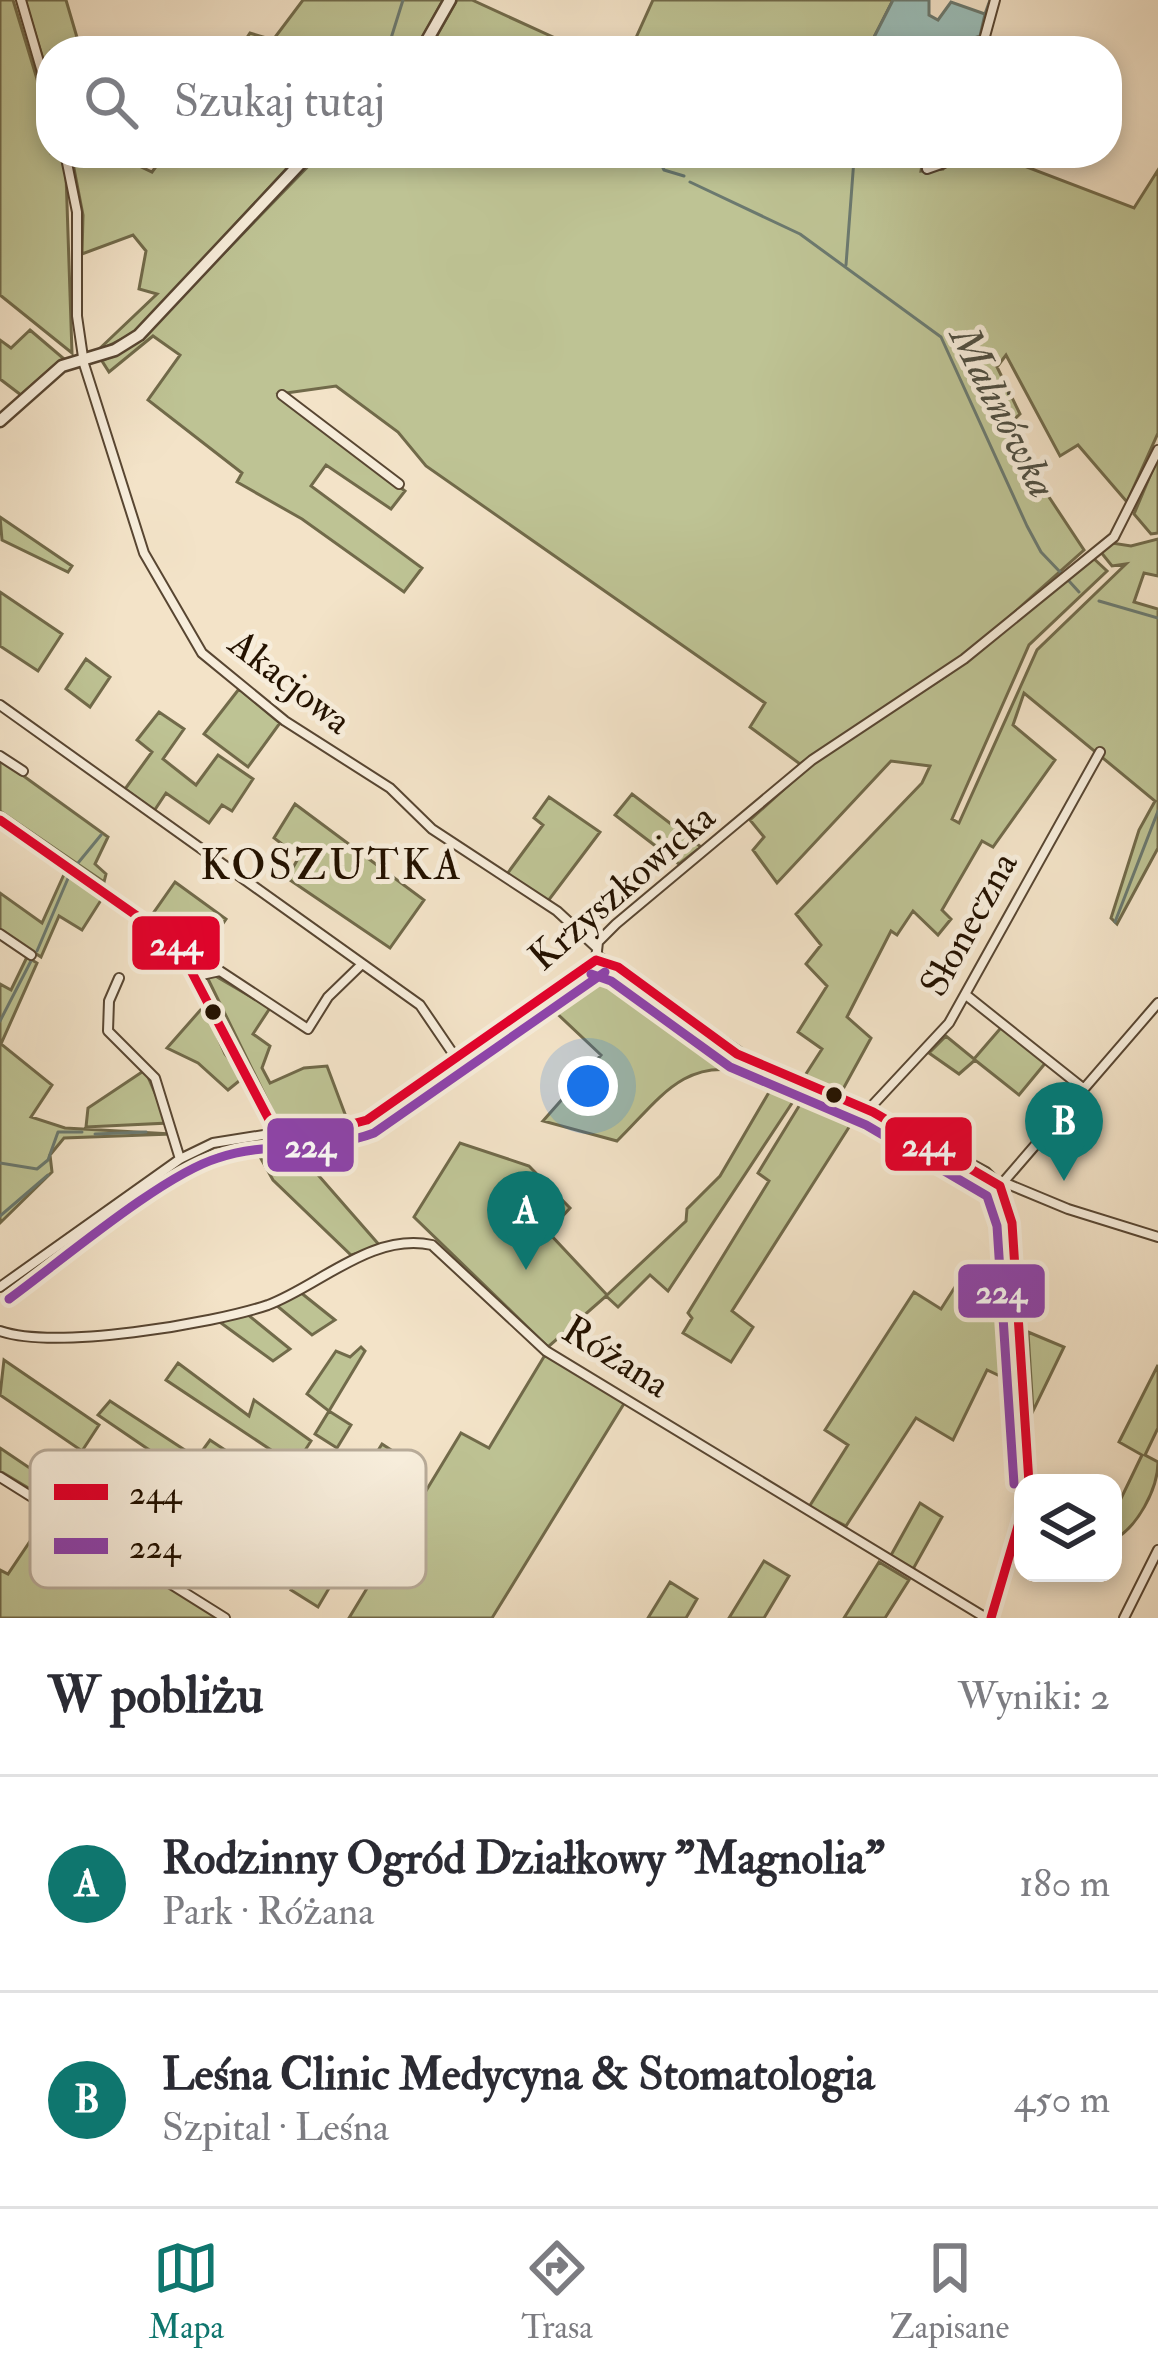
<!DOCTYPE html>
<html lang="pl">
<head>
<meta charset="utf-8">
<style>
	body { margin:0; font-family:"IM FELL Double Pica",serif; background:#f2f2f3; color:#2b2b33 }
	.controls { position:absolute; right:36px; bottom:36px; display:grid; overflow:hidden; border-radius:24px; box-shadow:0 6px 18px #0003 }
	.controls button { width:108px; height:108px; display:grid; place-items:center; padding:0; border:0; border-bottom:3px solid #e1e1e2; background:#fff; color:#2b2b33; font:60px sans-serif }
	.you { position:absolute; left:588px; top:1086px; width:42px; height:42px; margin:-30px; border:9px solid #fff; border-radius:50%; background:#1a73e8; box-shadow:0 0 0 18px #1a73e833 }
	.badge { display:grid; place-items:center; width:78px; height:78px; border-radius:50%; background:#0f766e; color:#fff; font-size:39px; font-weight:700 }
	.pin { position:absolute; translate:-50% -99px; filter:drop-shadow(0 3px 6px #0008) }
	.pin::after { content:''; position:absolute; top:63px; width:42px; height:36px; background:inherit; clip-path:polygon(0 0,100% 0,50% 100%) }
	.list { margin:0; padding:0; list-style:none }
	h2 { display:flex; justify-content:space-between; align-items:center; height:156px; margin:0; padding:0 48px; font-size:51px }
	h2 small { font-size:39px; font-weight:400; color:#7c7c81 }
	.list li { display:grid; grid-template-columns:78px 1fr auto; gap:36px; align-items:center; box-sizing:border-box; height:216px; padding:0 48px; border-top:3px solid #e1e1e2 }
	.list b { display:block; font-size:45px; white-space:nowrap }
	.list p { margin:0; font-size:39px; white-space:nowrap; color:#7c7c81 }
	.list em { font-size:39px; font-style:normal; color:#7c7c81 }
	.icon { flex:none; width:66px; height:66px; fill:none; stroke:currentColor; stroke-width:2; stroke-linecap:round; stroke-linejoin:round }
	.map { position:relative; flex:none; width:1158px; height:1618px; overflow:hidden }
	.search { position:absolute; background:#fff; box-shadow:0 6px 18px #0003; left:36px; right:36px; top:36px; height:132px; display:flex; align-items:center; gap:30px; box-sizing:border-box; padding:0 42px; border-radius:48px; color:#7c7c81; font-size:45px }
	.sheet { height:588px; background:#fff }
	nav { display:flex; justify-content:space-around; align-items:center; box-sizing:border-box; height:168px; border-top:3px solid #e1e1e2; background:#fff; font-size:33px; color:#7c7c81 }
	nav a { display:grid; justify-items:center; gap:6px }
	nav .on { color:#0f766e }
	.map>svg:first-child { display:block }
	.green { fill:#bec394; stroke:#716a4a; stroke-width:3 }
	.water { fill:#9bbeb9; stroke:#6b796f; stroke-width:3 }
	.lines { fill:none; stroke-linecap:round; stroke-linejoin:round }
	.stream { stroke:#6b796f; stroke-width:3 }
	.minor-casing { stroke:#584632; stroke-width:12 }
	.tertiary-casing { stroke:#584632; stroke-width:15 }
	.minor { stroke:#f7eddb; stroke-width:8 }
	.tertiary { stroke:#f7eddb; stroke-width:10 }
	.bus-1-casing { stroke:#f7eddb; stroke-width:18 }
	.bus-2-casing { stroke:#f7eddb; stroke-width:18 }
	.bus-1 { stroke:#e4002b; stroke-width:9 }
	.bus-2 { stroke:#8e44ad; stroke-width:9 }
	.bus-dot { fill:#241200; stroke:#f7eddb; stroke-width:4.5 }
	.labels { text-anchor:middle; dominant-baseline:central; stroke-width:10; stroke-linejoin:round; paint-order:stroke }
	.street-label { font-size:39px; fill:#241200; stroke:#f7eddb }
	.water-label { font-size:42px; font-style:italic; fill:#4e4e41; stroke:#f7eddb }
	.neighbourhood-label { font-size:42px; letter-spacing:3px; fill:#241200; stroke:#f7eddb }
	.key { fill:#f7eddb; stroke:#b8ab99; stroke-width:3 }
	.key-label { font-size:33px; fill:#241200 }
	.line-badge { stroke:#f7eddb; stroke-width:4.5 }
	.badge-label { font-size:33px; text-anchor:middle; font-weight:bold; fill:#fff }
</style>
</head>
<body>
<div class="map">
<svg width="1158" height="1618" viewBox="0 0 1158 1618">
	<rect width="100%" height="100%" fill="#f3e3c8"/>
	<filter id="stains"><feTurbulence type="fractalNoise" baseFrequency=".00167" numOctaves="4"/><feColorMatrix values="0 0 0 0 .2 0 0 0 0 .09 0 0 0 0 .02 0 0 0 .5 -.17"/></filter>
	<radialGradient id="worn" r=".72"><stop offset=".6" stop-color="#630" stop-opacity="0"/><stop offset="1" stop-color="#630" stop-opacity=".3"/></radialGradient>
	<path class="green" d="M 0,0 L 13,0 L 51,125 L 51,153 L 60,153 L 66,174 L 72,353 L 0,295 Z
		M 25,0 L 66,0 L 81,51 L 51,51 L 51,86 Z
		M 303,0 L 443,0 L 415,51 L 238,51 L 250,33 L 273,40 Z
		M 457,0 L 472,0 L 555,38 L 549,51 L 428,51 Z
		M 653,0 L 893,0 L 867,51 L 630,51 Z
		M 71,153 L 112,153 L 152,172 L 166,153 L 301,153 L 136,332 L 96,352 L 157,294 L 139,289 L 146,251 L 133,235 L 82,254 L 83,215 Z
		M 321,153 L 908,153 L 923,159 L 921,171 L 943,169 L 951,153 L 990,153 L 1134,208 L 1158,170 L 1158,433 L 1127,502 L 1078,445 L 1060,456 L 1006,355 L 997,367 L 1020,414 L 1004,429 L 1084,550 L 971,651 L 800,764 L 750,727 L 765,703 L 426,466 L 398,432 L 336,386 L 279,394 L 405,491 L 391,509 L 326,465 L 311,486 L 422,568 L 404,592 L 302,519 L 237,482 L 242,473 L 148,400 L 180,355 L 153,336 L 109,372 L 102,361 L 138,342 Z
		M 30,330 L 63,358 L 21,395 L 0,379 L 0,340 L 11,348 Z
		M 1158,457 L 1158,533 L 1151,534 L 1134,514 Z
		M 0,517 L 72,566 L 68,572 L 2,540 Z
		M 1158,539 L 1158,576 L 1144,573 L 1134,602 L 1158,609 L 1158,848 L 1117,924 L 1111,918 L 1139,830 L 1155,801 L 1024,693 L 1013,725 L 1055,760 L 993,847 L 982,841 L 942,910 L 951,919 L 938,935 L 913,911 L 897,935 L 891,931 L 847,1017 L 871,1038 L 842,1091 L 804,1077 L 822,1049 L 798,1032 L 827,986 L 806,964 L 821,945 L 796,914 L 922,783 L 930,766 L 891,761 L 777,883 L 753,850 L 764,837 L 750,820 L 814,762 L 949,674 L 1092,557 L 1107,571 L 1029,645 L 952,819 L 959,823 L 1037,650 L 1126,564 L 1112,566 L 1100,551 L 1112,543 L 1131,546 Z
		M 0,592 L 62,634 L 38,671 L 0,646 Z
		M 86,659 L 110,677 L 90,707 L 66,689 Z
		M 239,689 L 280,723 L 248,767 L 204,734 Z
		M 159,712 L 184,729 L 163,759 L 196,785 L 218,755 L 253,779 L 232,811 L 222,805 L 209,823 L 166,793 L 154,811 L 125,789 L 152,752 L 137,740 Z
		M 0,759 L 108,837 L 95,864 L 106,874 L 104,882 L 0,811 Z
		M 632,794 L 701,847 L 679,864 L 615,815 Z
		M 549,797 L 600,832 L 548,901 L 507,874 L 543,825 L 534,818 Z
		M 295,804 L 424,900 L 390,948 L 287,878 L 299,857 L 274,838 Z
		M 66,870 L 103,897 L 82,930 L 59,916 L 41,957 L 0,930 L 0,893 L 42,923 Z
		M 175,882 L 226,919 L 198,959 L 173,930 L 152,915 Z
		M 27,957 L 37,963 L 1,1044 L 52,1085 L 31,1117 L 65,1128 L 172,1134 L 64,1138 L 50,1155 L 52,1172 L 0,1223 L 0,984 L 11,990 Z
		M 610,969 L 749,1069 L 747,1073 C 684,1056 658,1101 617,1141 L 543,1121 L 601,1055 L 549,1006 L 590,974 Z
		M 212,974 L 270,1008 L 253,1034 L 270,1046 L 262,1068 L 270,1083 L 304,1068 L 327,1066 L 348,1122 L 313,1127 L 278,1122 L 207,977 Z
		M 204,1006 L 225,1054 L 244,1077 L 228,1090 L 198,1063 L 167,1048 Z
		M 1006,1022 L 1047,1061 L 1019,1095 L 975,1060 L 959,1074 L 929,1053 L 946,1036 L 974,1059 Z
		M 145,1070 L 168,1123 L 86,1127 L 88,1108 Z
		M 775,1082 L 800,1091 L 668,1291 L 650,1275 L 618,1307 L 606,1296 L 548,1347 L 414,1217 L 460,1143 L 529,1166 L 570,1208 L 548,1232 L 607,1295 L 686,1221 L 687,1209 L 720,1176 Z
		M 807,1093 L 858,1113 L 732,1311 L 753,1327 L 731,1362 L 683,1333 L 692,1318 L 688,1313 L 769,1181 L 758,1173 Z
		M 322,1135 L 330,1155 L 312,1168 L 381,1247 L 351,1255 L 273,1180 L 251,1141 Z
		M 1008,1273 L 1013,1382 L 987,1370 L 953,1440 L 916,1418 L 846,1526 L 809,1507 L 848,1445 L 825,1430 L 914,1292 L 941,1309 L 955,1287 L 987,1307 Z
		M 300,1292 L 335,1320 L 312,1335 L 276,1305 Z
		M 247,1314 L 290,1349 L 273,1361 L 217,1320 Z
		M 1028,1332 L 1064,1347 L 1033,1411 Z
		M 361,1347 L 365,1351 L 329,1411 L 351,1425 L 337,1448 L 315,1434 L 329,1411 L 307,1394 L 336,1351 L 350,1357 Z
		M 545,1355 L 625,1402 L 492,1618 L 349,1618 L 461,1433 L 489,1448 Z
		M 4,1360 L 99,1425 L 82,1451 L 0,1395 Z
		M 178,1363 L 249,1416 L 254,1400 L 311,1441 L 295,1466 L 166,1380 Z
		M 1158,1365 L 1158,1428 L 1145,1455 L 1158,1462 C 1158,1489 1137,1528 1113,1540 L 1113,1515 L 1142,1455 L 1119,1442 Z
		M 110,1401 L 197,1458 L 210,1440 L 282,1488 L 239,1555 L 187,1522 L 208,1490 L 98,1415 Z
		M 382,1444 L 411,1463 L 343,1576 L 338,1573 L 318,1607 L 291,1590 Z
		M 0,1448 L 43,1477 L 57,1458 L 123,1501 L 134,1487 L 167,1509 L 137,1553 L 0,1471 Z
		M 920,1503 L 942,1517 L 912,1571 L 890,1557 Z
		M 49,1513 L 219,1618 L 0,1618 L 0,1570 L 8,1574 Z
		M 764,1561 L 789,1576 L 764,1618 L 729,1618 Z
		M 879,1562 L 909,1580 L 885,1618 L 844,1618 Z
		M 670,1582 L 697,1599 L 686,1618 L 648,1618 Z"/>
	<path class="water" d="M 893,0 L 929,0 L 929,15 L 938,20 L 951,2 L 985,14 L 980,36 L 968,40 L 974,51 L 867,51 Z"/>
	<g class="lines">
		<path class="stream" d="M 985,14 L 990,0
			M 265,51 L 278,44
			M 387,51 L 403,0
			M 447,153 L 472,166 L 528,153
			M 656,153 L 664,170 L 684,176
			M 690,182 L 800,234 L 941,337 L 1027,526 L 1041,552 L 1062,574
			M 846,265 L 854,159
			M 1069,581 L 1079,592
			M 1099,601 L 1158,618
			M 78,863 L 101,835
			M 1115,922 L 1158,811
			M 37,951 L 69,876
			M 0,1021 L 31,961
			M 95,1134 L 146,1132
			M 0,1163 L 37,1169 L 48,1160 L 58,1132 L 82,1132
			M 0,1216 L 48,1175"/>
		<g class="minor-casing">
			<path id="minor" d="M 21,0 L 51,103
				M 981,51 L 995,0
				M 65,153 L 77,212 L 77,316 L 84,364 L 144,553 L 202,653 L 285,721 L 390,788 L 432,829 L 557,911 L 596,947
				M 927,169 L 944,163 L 948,153
				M 282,395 L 399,484
				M 0,705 L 420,1005 L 456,1058
				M 0,756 L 23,771
				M 0,934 L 31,955
				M 596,960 L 598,942 L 616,924 L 812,760 L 964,659 L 1114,537 L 1158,450
				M 197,976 L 220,971 L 308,1029 L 328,997 L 361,965
				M 119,978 L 109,1001 L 108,1031 L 155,1078 L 180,1159
				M 966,995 L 1084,1089
				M 868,1110 L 949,1023 L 1100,752
				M 1003,1182 L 1068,1209 L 1158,1237
				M 1000,1186 L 1158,1003
				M 0,1287 L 180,1159 L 213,1143 L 276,1133
				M 0,1331 C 55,1350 212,1324 268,1305 C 319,1286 372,1232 432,1245 L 546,1351 L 986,1618
				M 0,1477 L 225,1618
				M 1124,1618 L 1158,1550"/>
		</g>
		<g class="tertiary-casing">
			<path id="tertiary" d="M 421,51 L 450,0
				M 0,421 L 62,366 L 115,350 L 139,335 L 310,153
				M 0,820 L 177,944 L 276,1133 L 329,1130 L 367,1120 L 601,960 L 756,1065 L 873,1112 L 985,1173 L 1002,1190 L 1012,1223 L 1029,1483
				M 991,1618 L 1023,1509"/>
		</g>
		<use href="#minor" class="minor"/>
		<use href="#tertiary" class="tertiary"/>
		<g class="bus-1-casing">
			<path id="bus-1" d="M 0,820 L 177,944 L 276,1133
				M 596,960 L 618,967 L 737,1054 L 873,1112 L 1000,1186 L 1012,1223 L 1029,1483
				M 276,1133 L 329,1130 L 367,1120 L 596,960
				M 991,1618 L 1023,1509"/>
		</g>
		<g class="bus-2-casing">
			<path id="bus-2" d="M 591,974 L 611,981 L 730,1067 L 866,1125 L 987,1196 L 997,1226 L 1014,1484
				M 9,1299 C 60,1262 162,1175 218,1158 C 268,1141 324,1152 374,1133 L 605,972"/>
		</g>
		<use href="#bus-1" class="bus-1"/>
		<use href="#bus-2" class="bus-2"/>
	</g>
	<g class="bus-dot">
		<circle cx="213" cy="1012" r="10"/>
		<circle cx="834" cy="1095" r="10"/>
	</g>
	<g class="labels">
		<g class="street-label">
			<text transform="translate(290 682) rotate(38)">Akacjowa</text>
			<text transform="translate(622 887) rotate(-41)">Krzyszkowicka</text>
			<text transform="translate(969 924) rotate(-61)">Słoneczna</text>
			<text transform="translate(616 1357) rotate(32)">Różana</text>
		</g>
		<g class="water-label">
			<text transform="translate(1003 412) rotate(63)">Malinówka</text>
		</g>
		<g class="neighbourhood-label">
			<text x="332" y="866">KOSZUTKA</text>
		</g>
	</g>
	<rect x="30" y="1450" width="396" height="138" rx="18" class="key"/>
	<rect x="54" y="1484" width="54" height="16" fill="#e4002b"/>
	<rect x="54" y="1538" width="54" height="16" fill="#8e44ad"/>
	<g class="key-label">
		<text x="129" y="1504">244</text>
		<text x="129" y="1558">224</text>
	</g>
	<g class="line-badge">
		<rect x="130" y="914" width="92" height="58" rx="12" fill="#e4002b"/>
		<rect x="883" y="1115" width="91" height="58" rx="12" fill="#e4002b"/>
		<rect x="265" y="1116" width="91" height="58" rx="12" fill="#8e44ad"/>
		<rect x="956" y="1262" width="91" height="58" rx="12" fill="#8e44ad"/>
	</g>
	<g class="badge-label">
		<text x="176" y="955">244</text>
		<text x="928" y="1156">244</text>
		<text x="310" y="1157">224</text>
		<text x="1001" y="1303">224</text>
	</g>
	<rect width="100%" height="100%" filter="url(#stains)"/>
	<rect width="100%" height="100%" fill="url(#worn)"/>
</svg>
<div class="controls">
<button><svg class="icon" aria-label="layers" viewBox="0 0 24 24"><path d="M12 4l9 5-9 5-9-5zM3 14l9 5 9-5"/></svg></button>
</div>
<div class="you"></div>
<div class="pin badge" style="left:526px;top:1270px">A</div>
<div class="pin badge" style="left:1064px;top:1181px">B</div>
<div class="search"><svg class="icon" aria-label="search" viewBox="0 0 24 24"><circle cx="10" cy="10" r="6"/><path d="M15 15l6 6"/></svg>Szukaj tutaj</div>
</div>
<section class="sheet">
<h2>W pobliżu<small>Wyniki: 2</small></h2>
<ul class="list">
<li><span class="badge">A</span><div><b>Rodzinny Ogród Działkowy &quot;Magnolia&quot;</b><p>Park · Różana</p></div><em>180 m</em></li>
<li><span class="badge">B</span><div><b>Leśna Clinic Medycyna &amp; Stomatologia</b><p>Szpital · Leśna</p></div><em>450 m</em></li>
</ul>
</section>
<nav>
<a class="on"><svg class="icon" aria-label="map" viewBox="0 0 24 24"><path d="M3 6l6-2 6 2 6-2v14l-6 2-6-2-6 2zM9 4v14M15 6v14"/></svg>Mapa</a>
<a><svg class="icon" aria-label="directions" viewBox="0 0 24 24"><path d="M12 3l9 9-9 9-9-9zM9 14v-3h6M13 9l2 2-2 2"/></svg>Trasa</a>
<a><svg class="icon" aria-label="saved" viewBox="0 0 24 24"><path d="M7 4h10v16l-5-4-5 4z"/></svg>Zapisane</a>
</nav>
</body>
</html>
